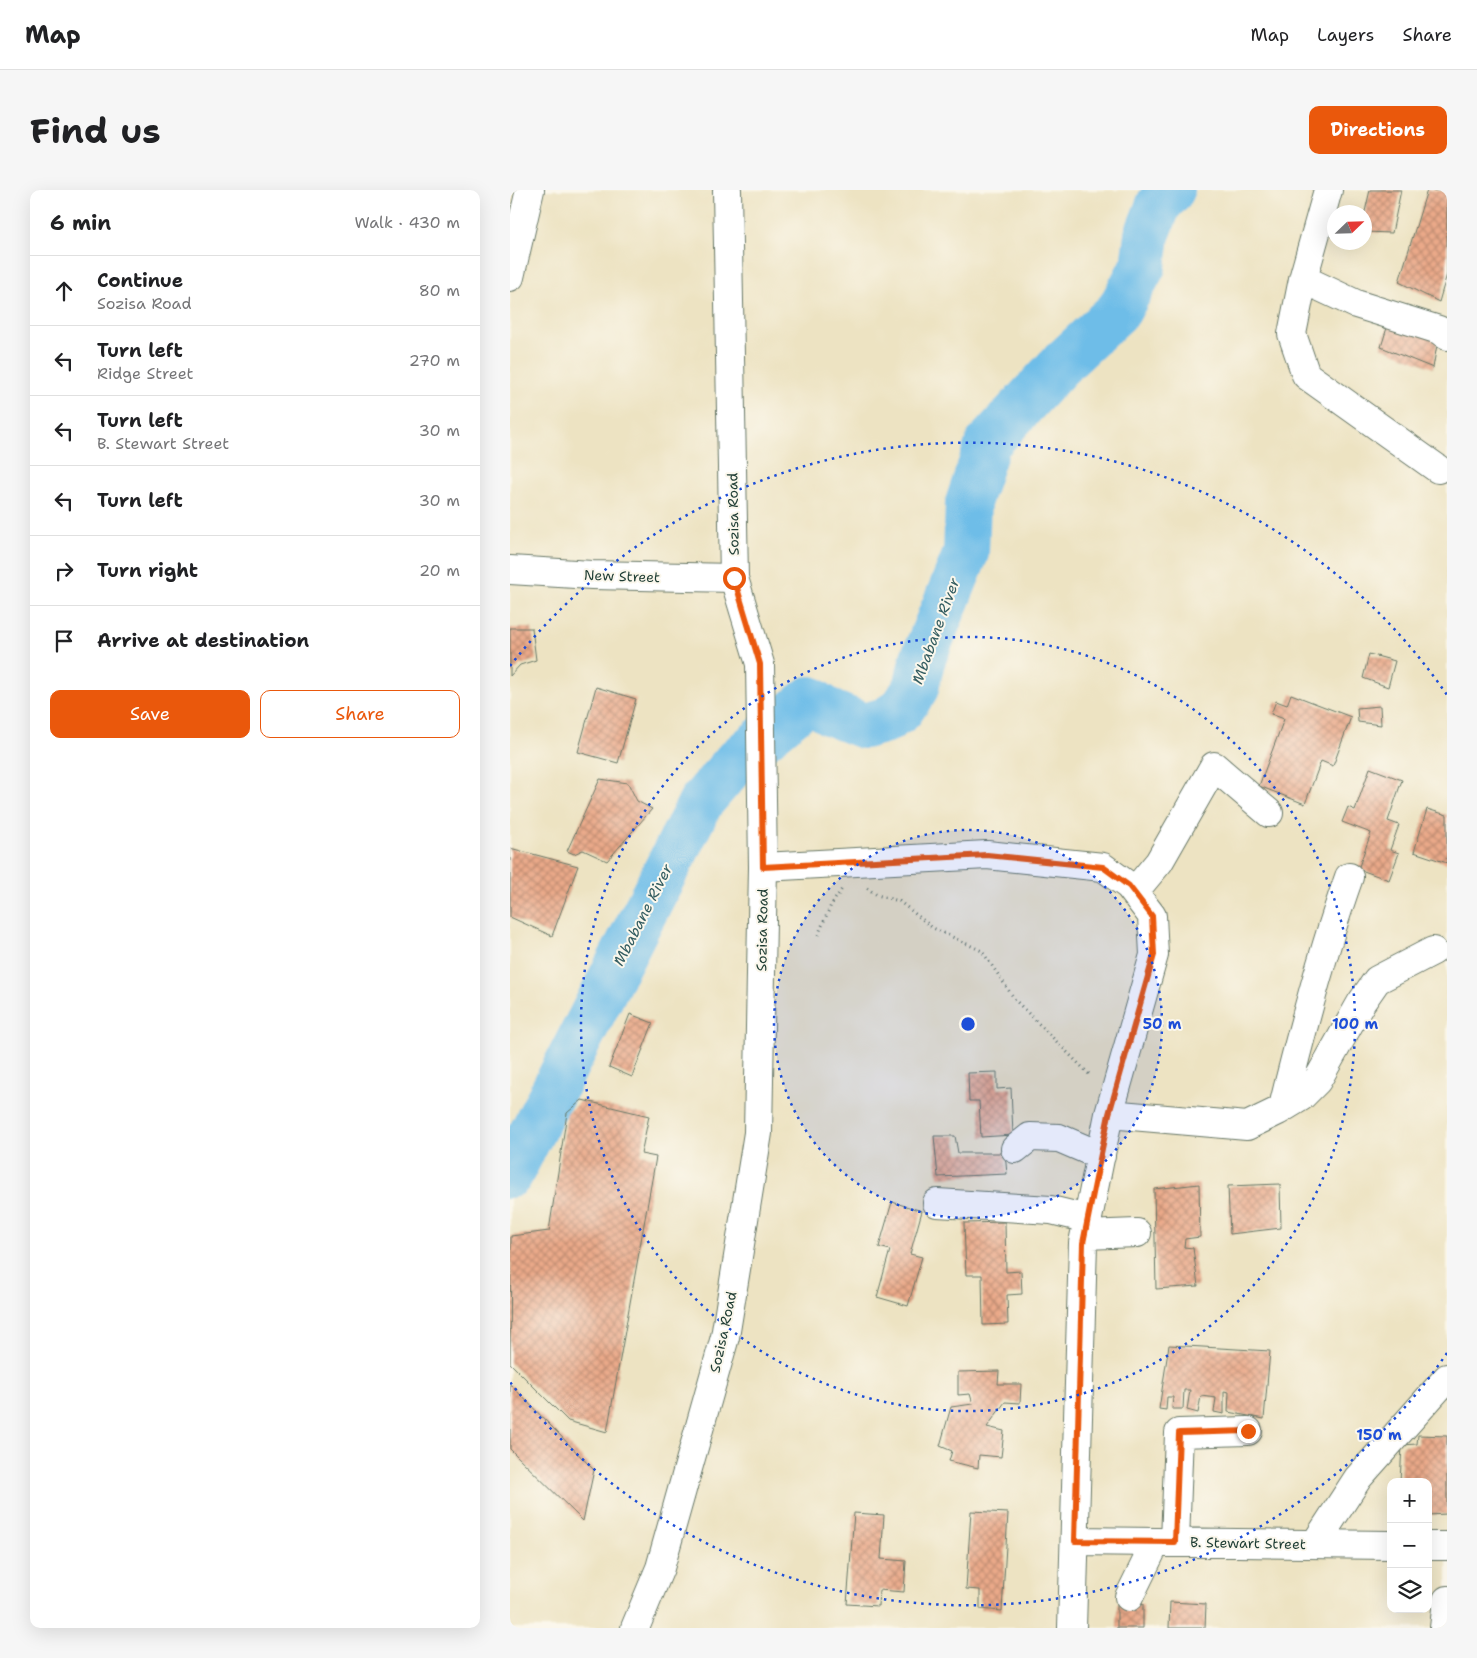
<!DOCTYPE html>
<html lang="en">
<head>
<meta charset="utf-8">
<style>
	body { margin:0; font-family:"Shantell Sans",sans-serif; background:#f6f6f6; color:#202124 }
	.controls { position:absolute; right:15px; bottom:15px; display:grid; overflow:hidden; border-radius:10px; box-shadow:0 5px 20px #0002 }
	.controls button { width:45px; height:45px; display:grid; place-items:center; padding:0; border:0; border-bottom:1px solid #e0e0e0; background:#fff; color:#202124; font:25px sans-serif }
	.compass { position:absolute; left:817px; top:15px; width:45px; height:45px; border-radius:50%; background:#fff; box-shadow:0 5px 20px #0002; rotate:67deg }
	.stop { position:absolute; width:15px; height:15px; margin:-11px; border:4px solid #ea580c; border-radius:50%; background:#fff }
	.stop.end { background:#ea580c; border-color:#fff; box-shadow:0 1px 5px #0008 }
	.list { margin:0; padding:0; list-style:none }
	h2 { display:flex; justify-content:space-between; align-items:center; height:65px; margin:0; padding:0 20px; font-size:21px }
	h2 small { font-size:16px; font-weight:400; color:#757577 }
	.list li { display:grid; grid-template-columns:32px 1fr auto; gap:15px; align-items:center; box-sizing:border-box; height:70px; padding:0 20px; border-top:1px solid #e0e0e0 }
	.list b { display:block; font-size:19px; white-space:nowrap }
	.list p { margin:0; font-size:16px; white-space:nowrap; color:#757577 }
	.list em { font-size:16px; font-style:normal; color:#757577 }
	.actions { display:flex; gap:10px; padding:15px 20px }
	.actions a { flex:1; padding:11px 0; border:1px solid #ea580c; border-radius:10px; text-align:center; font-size:18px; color:#ea580c }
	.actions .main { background:#ea580c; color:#fff }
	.icon { flex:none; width:28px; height:28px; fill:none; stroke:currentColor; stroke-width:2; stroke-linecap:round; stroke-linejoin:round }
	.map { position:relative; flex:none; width:937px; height:1438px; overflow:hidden; border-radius:10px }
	header { display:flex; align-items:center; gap:30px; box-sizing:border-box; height:70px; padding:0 25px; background:#fff; border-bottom:1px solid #e0e0e0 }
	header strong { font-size:24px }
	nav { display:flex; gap:28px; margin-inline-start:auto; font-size:18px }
	.intro { display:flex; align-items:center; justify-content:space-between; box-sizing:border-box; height:120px; padding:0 30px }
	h1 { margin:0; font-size:35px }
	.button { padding:12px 22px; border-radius:10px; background:#ea580c; color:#fff; font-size:18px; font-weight:700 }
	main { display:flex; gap:30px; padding:0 30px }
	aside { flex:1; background:#fff; border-radius:10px; box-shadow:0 5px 20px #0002 }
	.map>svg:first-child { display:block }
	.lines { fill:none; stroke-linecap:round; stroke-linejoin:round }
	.river { stroke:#6ebde8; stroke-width:46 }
	.building { fill:url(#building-cross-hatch) }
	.street-casing { stroke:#677766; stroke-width:30 }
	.primary-casing { stroke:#677766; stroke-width:30 }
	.path { stroke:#677766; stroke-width:3; stroke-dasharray:1 4; stroke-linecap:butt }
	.street { stroke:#fff; stroke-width:28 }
	.primary { stroke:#fff; stroke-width:28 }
	.route { stroke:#ea580c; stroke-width:6 }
	.ring { fill:none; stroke:#1d4ed8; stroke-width:2.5; stroke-dasharray:2.5 5 }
	.labels { text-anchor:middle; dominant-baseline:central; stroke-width:4; stroke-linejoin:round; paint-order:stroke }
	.street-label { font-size:14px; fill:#1f3d34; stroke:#fbf7ec }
	.water-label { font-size:15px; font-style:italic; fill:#335d61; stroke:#fbf7ec }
	.centre { fill:#1d4ed8; stroke:#fbf7ec; stroke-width:2.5 }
	.ring-label { font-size:15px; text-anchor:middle; font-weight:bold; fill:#1d4ed8; stroke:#fbf7ec; stroke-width:4; stroke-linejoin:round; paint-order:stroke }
</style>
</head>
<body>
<header>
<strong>Map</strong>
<nav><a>Map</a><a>Layers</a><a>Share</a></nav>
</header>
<div class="intro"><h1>Find us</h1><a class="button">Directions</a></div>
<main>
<aside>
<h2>6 min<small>Walk · 430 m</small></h2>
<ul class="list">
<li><svg class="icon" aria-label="ahead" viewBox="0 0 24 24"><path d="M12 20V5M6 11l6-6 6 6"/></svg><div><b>Continue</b><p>Sozisa Road</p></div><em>80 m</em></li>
<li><svg class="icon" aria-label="left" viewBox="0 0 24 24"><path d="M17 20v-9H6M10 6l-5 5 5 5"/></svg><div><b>Turn left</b><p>Ridge Street</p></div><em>270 m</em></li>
<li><svg class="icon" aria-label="left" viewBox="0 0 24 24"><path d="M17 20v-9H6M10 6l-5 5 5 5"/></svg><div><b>Turn left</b><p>B. Stewart Street</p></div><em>30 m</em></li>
<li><svg class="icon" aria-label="left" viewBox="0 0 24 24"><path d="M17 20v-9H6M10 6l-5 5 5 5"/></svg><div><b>Turn left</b></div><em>30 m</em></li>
<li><svg class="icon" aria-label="right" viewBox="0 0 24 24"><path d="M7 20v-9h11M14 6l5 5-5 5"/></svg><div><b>Turn right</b></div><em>20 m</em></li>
<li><svg class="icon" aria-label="arrive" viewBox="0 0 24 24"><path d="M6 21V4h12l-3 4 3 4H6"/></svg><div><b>Arrive at destination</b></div></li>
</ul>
<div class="actions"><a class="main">Save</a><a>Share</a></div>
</aside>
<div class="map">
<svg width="937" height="1438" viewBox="0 0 937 1438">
	<defs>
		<pattern id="building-cross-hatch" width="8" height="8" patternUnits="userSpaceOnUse" patternTransform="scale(1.25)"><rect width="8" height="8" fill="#eaa989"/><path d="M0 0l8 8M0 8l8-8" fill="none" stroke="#bd8b71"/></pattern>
	</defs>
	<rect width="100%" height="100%" fill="#fbf7ec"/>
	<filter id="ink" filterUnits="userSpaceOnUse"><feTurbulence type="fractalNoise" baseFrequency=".02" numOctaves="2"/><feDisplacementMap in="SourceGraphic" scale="10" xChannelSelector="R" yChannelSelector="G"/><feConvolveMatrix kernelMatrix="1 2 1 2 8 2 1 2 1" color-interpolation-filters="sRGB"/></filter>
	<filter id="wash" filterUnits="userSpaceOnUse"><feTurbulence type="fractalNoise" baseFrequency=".0096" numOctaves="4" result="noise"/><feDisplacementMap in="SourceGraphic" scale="20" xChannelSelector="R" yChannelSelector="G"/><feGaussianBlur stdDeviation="1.12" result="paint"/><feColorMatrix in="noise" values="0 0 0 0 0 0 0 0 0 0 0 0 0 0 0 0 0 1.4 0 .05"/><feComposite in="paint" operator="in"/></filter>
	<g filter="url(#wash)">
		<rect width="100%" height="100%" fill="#ede3c2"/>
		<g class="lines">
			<path class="river" d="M 0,985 L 191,612 L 227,570 L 300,509 L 321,523 L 354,536 L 376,530 L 391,520 L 406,498 L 412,471 L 456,363 L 458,313 L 478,253 L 549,176 L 609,120 L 633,76 L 637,45 L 649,14 L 662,0"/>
		</g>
		<g id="blocks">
			<path class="building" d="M 860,0 L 891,0 L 882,43 L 854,42 L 854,26 Z
				M 917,0 L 937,1 L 937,84 L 929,112 L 889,92 Z
				M 880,128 L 928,149 L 923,178 L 871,157 Z
				M 0,438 L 22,438 L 26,470 L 10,475 L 0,486 Z
				M 859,464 L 885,471 L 878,497 L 853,488 Z
				M 86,497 L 126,509 L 108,573 L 68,562 Z
				M 781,504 L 841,527 L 823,576 L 811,571 L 795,614 L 749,596 L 774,529 L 761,524 L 766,511 L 777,515 Z
				M 870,516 L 871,535 L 848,532 L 847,518 Z
				M 860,578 L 892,590 L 878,631 L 889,635 L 880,660 L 889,663 L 879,690 L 848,679 L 861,643 L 832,632 L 838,617 L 845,620 Z
				M 90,589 L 118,593 L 127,611 L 142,619 L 97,671 L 73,660 L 64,664 L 57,661 Z
				M 917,619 L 937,625 L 937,673 L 904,662 Z
				M 0,658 L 68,676 L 42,746 L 0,727 Z
				M 120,824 L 143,833 L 122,887 L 99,877 Z
				M 487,882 L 487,899 L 501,898 L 503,945 L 471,947 L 469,911 L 459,911 L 458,883 Z
				M 72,910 L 139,926 L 131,964 L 146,967 L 97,1242 L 58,1231 L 0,1173 L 1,1046 L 39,1041 L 57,923 Z
				M 424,946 L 445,946 L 448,963 L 495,963 L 497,984 L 428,987 Z
				M 689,994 L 690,1047 L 675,1049 L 674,1057 L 683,1058 L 688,1096 L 646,1099 L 644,999 Z
				M 770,994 L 771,1038 L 720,1044 L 718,996 Z
				M 382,1012 L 412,1021 L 400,1064 L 412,1067 L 398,1116 L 367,1107 L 380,1060 L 369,1057 Z
				M 495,1032 L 496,1082 L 511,1081 L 512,1104 L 497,1105 L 498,1134 L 473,1135 L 472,1085 L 456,1085 L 454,1033 Z
				M 659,1155 L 760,1161 L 754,1229 L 718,1222 L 719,1202 L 714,1201 L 714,1224 L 704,1222 L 706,1208 L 691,1206 L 688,1223 L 677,1220 L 680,1200 L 674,1200 L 673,1219 L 662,1219 L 663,1207 L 657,1207 L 656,1220 L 649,1219 Z
				M 489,1181 L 488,1194 L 511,1194 L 510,1213 L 495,1212 L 477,1237 L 494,1241 L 491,1267 L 469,1265 L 468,1278 L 439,1271 L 442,1261 L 430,1256 L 441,1217 L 463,1214 L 460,1204 L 448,1205 L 448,1182 Z
				M 0,1194 L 84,1280 L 73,1331 L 0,1259 Z
				M 908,1245 L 937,1246 L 937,1324 L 918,1325 L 918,1292 L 890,1292 L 892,1255 L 907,1254 Z
				M 461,1321 L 498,1323 L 492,1421 L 470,1419 L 470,1400 L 456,1399 Z
				M 344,1323 L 374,1325 L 371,1369 L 396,1371 L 394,1402 L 369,1400 L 368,1416 L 337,1414 Z
				M 660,1412 L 696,1414 L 695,1438 L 659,1438 Z
				M 607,1414 L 633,1414 L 633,1438 L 607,1438 Z"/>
		</g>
	</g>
	<g filter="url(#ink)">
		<use href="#blocks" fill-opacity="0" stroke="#677766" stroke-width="1"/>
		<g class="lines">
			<g class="street-casing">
				<path id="street" d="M 818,0 L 793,89 L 782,144 L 796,185 L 928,279
					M 0,87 L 20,0
					M 793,89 L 846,114 L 929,140 L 937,146
					M 0,380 L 82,385 L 224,388
					M 253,677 L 477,665 L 593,677 L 619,696 L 642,726 L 644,765 L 599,924 L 573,1053 L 562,1438
					M 624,702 L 649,672 L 704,576 L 759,623
					M 773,917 C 792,839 812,763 839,687
					M 599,924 L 737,936 L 768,921 L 791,907 L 807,891 L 851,813 L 867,790 L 923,761
					M 505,959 L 520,947 L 549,948 L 591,966
					M 427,1013 L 541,1020 L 578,1029
					M 575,1045 L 627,1043
					M 565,1351 L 881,1355
					M 665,1352 L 669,1243 L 738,1241
					M 805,1354 L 848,1288 L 937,1188
					M 918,1356 L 937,1356
					M 619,1407 L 646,1352
					M 934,1438 L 937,1410"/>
			</g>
			<g class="primary-casing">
				<path id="primary" d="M 125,1438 L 150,1378 L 215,1147 L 248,943 L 253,677 L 250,474 L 224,388 L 217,0"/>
			</g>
			<path class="path" d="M 357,698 L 367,705 L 389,711 L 423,738 L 472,761 L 506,811 L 581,886
				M 308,745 L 321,715 L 332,699"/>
			<use href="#street" class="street"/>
			<use href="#primary" class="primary"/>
		</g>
	</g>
	<g class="lines" filter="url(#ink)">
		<path class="route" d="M 224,388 L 250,474 L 253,677 L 477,665 L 593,677 L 619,696 L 642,726 L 644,765 L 599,924 L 573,1053 L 565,1351 L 665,1352 L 669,1243 L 738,1241"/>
	</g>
	<circle cx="458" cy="834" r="194" fill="#1d4ed8" fill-opacity=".12"/>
	<g class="ring">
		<circle cx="458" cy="834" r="194"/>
		<circle cx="458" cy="834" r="387"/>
		<path d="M937 1163A581 581 0 0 1 0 1192M0 476A581 581 0 0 1 937 505"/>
	</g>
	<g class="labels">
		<g class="street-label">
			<text transform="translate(223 324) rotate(-91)">Sozisa Road</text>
			<text transform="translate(112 386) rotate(2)">New Street</text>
			<text transform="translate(252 740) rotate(-89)">Sozisa Road</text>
			<text transform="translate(213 1142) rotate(-78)">Sozisa Road</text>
			<text transform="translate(738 1353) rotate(1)">B. Stewart Street</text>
		</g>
		<g class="water-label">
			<text transform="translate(426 441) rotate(-70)">Mbabane River</text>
			<text transform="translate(133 725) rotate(-63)">Mbabane River</text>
		</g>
	</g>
	<circle cx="458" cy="834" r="8" class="centre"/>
	<g class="ring-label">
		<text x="652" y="839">50 m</text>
		<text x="845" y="839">100 m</text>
		<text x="869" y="1250">150 m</text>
	</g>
</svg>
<div class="controls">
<button>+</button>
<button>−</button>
<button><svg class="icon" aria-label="layers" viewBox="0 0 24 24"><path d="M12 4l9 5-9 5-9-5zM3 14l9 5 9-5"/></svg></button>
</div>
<svg class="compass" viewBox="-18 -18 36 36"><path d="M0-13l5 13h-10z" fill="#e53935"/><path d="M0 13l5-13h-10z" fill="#757577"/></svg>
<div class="stop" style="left:224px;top:388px"></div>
<div class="stop end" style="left:738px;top:1241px"></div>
</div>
</main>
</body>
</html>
